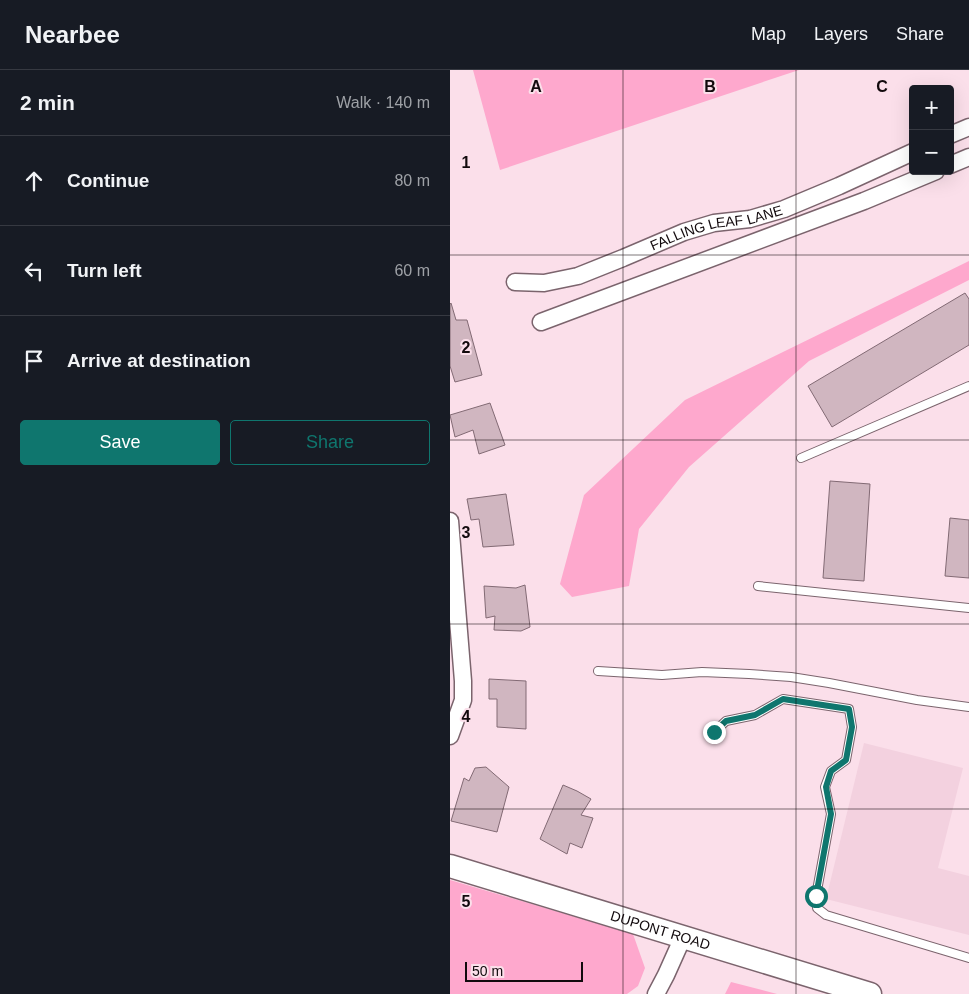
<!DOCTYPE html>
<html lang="en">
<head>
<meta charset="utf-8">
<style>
	body { margin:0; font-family:Helvetica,sans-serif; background:#242831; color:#f1f3f6 }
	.controls { position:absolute; right:15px; top:15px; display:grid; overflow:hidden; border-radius:5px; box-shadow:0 5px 20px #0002 }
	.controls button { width:45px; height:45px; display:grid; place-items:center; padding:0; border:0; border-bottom:1px solid #363941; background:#171b24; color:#f1f3f6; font:25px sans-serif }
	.scale { position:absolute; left:15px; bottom:12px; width:118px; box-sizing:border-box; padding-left:5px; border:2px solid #120a0d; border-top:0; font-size:14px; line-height:18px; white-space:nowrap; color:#120a0d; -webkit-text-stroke:4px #fbdfea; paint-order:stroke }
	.stop { position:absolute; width:15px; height:15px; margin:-11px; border:4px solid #0f766e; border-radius:50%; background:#fff }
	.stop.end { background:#0f766e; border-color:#fff; box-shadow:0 1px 5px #0008 }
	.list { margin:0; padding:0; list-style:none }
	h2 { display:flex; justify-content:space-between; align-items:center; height:65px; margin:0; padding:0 20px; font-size:21px }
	h2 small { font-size:16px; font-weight:400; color:#9ea1a6 }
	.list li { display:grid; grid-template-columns:32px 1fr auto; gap:15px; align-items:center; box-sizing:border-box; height:90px; padding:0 20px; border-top:1px solid #363941 }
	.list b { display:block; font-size:19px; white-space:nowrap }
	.list em { font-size:16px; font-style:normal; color:#9ea1a6 }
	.actions { display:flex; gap:10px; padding:15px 20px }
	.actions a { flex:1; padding:11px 0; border:1px solid #0f766e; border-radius:5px; text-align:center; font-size:18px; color:#0f766e }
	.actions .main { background:#0f766e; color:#fff }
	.icon { flex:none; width:28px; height:28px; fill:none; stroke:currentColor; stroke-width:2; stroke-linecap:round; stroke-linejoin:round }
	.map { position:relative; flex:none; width:519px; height:924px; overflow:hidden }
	header { display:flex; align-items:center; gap:30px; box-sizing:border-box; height:70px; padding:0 25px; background:#171b24; border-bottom:1px solid #363941 }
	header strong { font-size:24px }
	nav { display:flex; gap:28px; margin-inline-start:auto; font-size:18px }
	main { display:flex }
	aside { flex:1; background:#171b24 }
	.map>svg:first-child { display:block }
	.built { fill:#f3d1df }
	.green { fill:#fea8cd }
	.building { fill:#d0b6c0; stroke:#826a74 }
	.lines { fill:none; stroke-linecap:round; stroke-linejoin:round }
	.lane-casing { stroke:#7b646d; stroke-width:10 }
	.street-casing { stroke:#7b646d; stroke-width:19 }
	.secondary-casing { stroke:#7b646d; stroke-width:25 }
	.lane { stroke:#fff; stroke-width:8 }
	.street { stroke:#fff; stroke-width:16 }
	.secondary { stroke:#fff; stroke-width:22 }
	.route { stroke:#0f766e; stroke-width:6 }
	.grid { fill:none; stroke:#120a0d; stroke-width:1; stroke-opacity:0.55 }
	.labels { text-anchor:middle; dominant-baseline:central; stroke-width:4; stroke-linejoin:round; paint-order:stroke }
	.street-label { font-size:14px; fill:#120a0d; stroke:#fbdfea }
	.grid-label { font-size:16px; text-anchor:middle; font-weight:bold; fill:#120a0d; stroke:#fbdfea; stroke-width:4; stroke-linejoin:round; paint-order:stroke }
</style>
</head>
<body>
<header>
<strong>Nearbee</strong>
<nav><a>Map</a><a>Layers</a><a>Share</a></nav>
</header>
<main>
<aside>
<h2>2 min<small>Walk · 140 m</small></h2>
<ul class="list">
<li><svg class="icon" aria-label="ahead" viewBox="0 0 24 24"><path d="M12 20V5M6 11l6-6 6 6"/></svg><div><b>Continue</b></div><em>80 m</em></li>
<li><svg class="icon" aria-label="left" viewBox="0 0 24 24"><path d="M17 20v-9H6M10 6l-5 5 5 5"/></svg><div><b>Turn left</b></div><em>60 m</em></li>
<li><svg class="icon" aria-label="arrive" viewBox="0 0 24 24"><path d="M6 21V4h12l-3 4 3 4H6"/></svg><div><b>Arrive at destination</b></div></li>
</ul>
<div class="actions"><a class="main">Save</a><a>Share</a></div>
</aside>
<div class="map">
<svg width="519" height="924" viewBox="0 0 519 924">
	<rect width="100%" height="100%" fill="#fbdfea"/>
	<path class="built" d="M 414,673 L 513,698 L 488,798 L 519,806 L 519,865 L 376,829 Z"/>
	<path class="green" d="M 23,0 L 349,0 L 50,100 Z
		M 519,191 L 519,210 L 359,291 L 239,397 L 189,459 L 179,516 L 122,527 L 110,514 L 134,425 L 235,330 Z
		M 0,810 L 183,864 L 195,898 L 188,916 L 177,924 L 0,924 Z
		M 281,912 L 327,924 L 275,924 Z"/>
	<path class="building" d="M 515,223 L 519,229 L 519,275 L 382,357 L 358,316 Z
		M 1,233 L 6,250 L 17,250 L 32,305 L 5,312 L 0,296 L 0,234 Z
		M 40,333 L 55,375 L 29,384 L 23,360 L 5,367 L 0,345 Z
		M 380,411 L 420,414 L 414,511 L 373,508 Z
		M 56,424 L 64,475 L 33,477 L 29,449 L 21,450 L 17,429 Z
		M 500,448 L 519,450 L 519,508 L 495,506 Z
		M 75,515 L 80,557 L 71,561 L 44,560 L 45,546 L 36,548 L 34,516 L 66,518 Z
		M 39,609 L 76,611 L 76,659 L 47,657 L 47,629 L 39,629 Z
		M 36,697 L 59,717 L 47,762 L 1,751 L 14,708 L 19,711 L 25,698 Z
		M 113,715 L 127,721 L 141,729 L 131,745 L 143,748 L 132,778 L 120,773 L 117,784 L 90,769 Z"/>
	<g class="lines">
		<g class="lane-casing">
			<path id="lane" d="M 351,388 L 519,316
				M 308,516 L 519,538
				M 148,601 L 212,605 L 252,602 L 299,604 L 341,607 L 379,613 L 467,630 L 519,637
				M 264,662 L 276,651 L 305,645 L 333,629 L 399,639 L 402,657 L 396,690 L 381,701 L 375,717 L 381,744 L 366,826 L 367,838 L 376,845 L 519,888"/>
		</g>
		<g class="street-casing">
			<g id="street">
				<path d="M 500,65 L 519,57"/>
				<path d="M 500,95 L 519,87"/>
				<path id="s1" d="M 65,212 L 94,213 L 128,206 L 173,188 L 234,162 L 264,153 L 300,149 L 334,139 L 389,116 L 463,82"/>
				<path d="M 91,252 L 414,131 L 486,101"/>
				<path d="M 0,451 L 13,611 L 13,630 L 0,666"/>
				<path d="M 206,924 L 216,905 L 233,867"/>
			</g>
		</g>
		<g class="secondary-casing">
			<g id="secondary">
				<path id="s2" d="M 0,796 L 420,924"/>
			</g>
		</g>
		<use href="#lane" class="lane"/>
		<use href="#street" class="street"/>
		<use href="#secondary" class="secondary"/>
	</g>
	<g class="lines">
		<path class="route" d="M 264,662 L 276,651 L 305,645 L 333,629 L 399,639 L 402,657 L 396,690 L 381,701 L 376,717 L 381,744 L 366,826"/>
	</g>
	<path class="grid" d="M 173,0 L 173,924M 346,0 L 346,924M 0,185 L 519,185M 0,370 L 519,370M 0,554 L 519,554M 0,739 L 519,739"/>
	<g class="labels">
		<g class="street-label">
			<text stroke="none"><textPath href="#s1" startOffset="211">FALLING LEAF LANE</textPath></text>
			<text stroke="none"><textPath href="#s2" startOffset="220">DUPONT ROAD</textPath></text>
		</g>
	</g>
	<g class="grid-label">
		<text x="86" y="22">A</text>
		<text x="260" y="22">B</text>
		<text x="432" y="22">C</text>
		<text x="16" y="98">1</text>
		<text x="16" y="283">2</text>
		<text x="16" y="468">3</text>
		<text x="16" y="652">4</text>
		<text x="16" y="837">5</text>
	</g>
</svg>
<div class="controls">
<button>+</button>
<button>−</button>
</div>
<div class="scale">50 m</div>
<div class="stop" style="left:366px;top:826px"></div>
<div class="stop end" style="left:264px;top:662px"></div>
</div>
</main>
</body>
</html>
